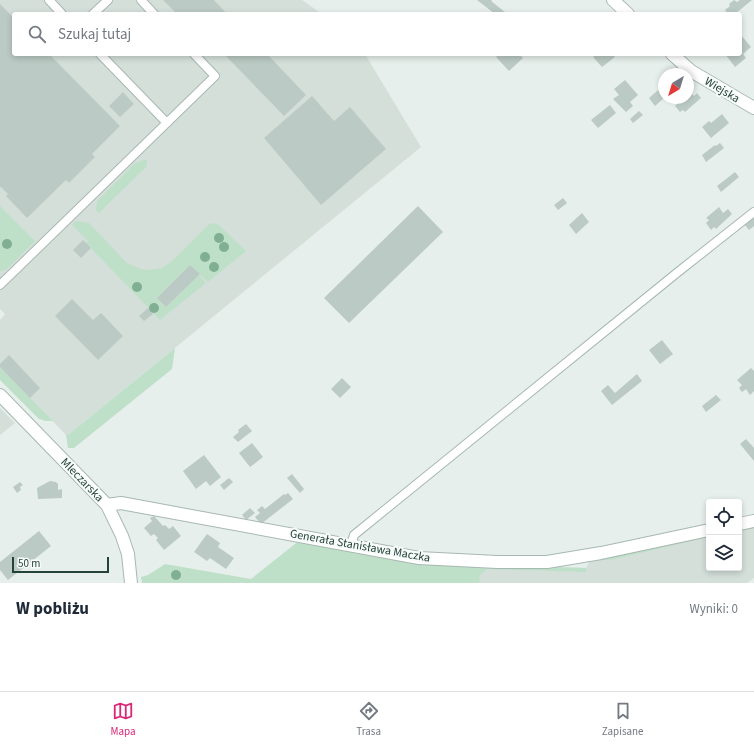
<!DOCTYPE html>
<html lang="pl">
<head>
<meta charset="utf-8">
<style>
	body { margin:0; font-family:"Source Sans 3",sans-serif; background:#f2f2f3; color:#1f2937 }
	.controls { position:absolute; right:12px; bottom:12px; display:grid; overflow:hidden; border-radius:4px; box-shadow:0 2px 6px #0003 }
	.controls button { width:36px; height:36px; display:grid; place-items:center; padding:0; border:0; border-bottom:1px solid #e0e1e3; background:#fff; color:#1f2937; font:20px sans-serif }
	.compass { position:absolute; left:658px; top:68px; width:36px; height:36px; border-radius:50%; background:#fff; box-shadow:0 2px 6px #0003; rotate:218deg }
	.scale { position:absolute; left:12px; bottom:10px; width:97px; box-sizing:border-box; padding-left:4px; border:2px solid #24423a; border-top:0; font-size:11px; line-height:14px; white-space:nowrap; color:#24423a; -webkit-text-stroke:3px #f7fbf9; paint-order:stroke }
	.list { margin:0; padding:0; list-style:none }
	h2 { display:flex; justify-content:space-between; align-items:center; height:52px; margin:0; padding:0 16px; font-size:17px }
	h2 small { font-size:13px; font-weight:400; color:#747a83 }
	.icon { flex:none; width:22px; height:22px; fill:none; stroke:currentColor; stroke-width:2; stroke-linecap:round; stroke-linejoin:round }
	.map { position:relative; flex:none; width:754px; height:583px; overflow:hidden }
	.search { position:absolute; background:#fff; box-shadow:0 2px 6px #0003; left:12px; right:12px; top:12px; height:44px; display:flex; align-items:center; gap:10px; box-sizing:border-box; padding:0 14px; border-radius:4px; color:#747a83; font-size:15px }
	.sheet { height:108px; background:#fff }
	nav { display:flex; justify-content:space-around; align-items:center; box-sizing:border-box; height:56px; border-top:1px solid #e0e1e3; background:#fff; font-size:11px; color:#747a83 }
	nav a { display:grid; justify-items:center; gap:2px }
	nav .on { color:#db2777 }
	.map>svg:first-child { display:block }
	.built { fill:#d4dfda }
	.green { fill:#bfe0c8 }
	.building { fill:#bbcac4 }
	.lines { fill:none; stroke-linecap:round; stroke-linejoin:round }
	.lane-casing { stroke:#a8b8b2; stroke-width:10 }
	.street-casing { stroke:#a8b8b2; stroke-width:14 }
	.lane { stroke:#fff; stroke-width:8 }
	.street { stroke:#fff; stroke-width:12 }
	.tree { fill:#80af93 }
	.labels { text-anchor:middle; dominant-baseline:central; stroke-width:4; stroke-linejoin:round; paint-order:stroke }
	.street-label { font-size:12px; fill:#24423a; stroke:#f7fbf9 }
</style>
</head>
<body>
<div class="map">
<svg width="754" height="583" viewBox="0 0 754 583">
	<rect width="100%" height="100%" fill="#e6efeb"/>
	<path class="built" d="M 0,0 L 302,0 L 322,14 L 14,14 L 14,54 L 365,54 L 421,147 L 67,436 L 0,367 L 0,320 L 5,314 L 0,309 Z
		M 0,408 L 15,423 L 0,435 Z
		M 754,527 L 754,578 L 747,583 L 474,583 L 477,565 L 586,568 L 590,560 L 709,531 L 709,568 L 739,568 L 739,528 Z"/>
	<path class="green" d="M 144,160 L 147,160 L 147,166 L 99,213 L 96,210 L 97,201 L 135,163 Z
		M 0,206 L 35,241 L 6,270 L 0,271 Z
		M 76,221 L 89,223 L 127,263 L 141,269 L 147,270 L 162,268 L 172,261 L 209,224 C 213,223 216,223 219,225 L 246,251 L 208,282 L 190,265 L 157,298 L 166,307 L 199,275 L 206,283 L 160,320 L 86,243 L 88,241 L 72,225 Z
		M 175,348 L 172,369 L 74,448 L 68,448 L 66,434 L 68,435 Z
		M 0,367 L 53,421 L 46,421 L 39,419 L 0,380 Z
		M 709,531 L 709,537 L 611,560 L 596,560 L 596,559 Z
		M 300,540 L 477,565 L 586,568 L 586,572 L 487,569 L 480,575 L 479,583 L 142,583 L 141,577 L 148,575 L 165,564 L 251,579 Z"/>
	<path class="building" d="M 163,0 L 214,0 L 227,14 L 177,14 Z
		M 477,0 L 492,0 L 491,1 L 505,12 L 503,14 L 495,14 Z
		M 734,0 L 737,2 L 740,0 L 752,0 L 735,14 L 728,14 L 725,10 L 730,6 L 729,4 Z
		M 0,4 L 14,18 L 14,54 L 49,54 L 120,126 L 92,154 L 95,157 L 69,183 L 66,180 L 27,218 L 6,196 L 8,194 L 1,187 L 0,187 Z
		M 740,34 L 751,47 L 743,54 L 746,58 L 735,67 L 725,54 L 740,54 Z
		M 228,54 L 267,54 L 306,95 L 284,116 L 226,56 Z
		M 500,54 L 519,54 L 523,58 L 509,71 L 496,57 Z
		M 597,54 L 616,54 L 614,56 L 615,57 L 602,67 L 593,57 Z
		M 625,80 L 638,95 L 630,102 L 633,106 L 626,112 L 613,99 L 619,95 L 614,89 Z
		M 664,85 L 664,98 L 655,106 L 649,98 Z
		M 689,91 L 694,96 L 697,93 L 701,98 L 685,112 L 683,110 L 680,112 L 675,106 L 678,103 L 676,101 L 680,98 L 688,98 L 688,92 Z
		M 123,92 L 134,104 L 120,117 L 109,106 Z
		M 312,96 L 334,121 L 350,107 L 386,149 L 321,205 L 264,138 Z
		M 610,105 L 616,113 L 598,128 L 591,120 Z
		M 639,111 L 643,115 L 633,123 L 630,119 Z
		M 722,114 L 729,123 L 711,138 L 702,127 L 709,121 L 711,123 Z
		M 720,143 L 724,148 L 706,162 L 702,155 L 715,145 L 716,146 Z
		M 735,172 L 739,177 L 721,192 L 717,186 Z
		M 563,198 L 567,203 L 558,210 L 554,205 Z
		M 418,206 L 443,232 L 349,323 L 324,298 Z
		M 719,207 L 723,213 L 728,209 L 732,214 L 716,229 L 714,227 L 711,230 L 706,223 L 709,220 L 706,218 Z
		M 582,213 L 589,222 L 576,234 L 569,225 Z
		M 754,216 L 754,226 L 749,230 L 744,224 Z
		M 83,240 L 91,248 L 81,258 L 73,250 Z
		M 190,265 L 200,274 L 166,307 L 157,298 Z
		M 72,299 L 93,320 L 101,313 L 123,336 L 98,360 L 55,316 Z
		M 148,308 L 153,314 L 144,321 L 139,316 Z
		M 662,340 L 673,354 L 660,364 L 649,350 Z
		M 9,355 L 40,388 L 30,398 L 0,367 L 0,364 Z
		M 751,368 L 754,371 L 754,391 L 750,395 L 746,389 L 742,392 L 739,388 L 742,385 L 737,380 Z
		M 637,374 L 642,381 L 612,405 L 601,391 L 608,385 L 615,393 Z
		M 342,378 L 351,387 L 340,398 L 331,389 Z
		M 716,395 L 721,400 L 706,412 L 702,406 Z
		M 246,424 L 252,431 L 238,442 L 233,437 L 239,432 L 238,430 Z
		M 746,439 L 754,448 L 754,461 L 740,444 Z
		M 252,443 L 263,457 L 250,467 L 239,453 Z
		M 204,455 L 221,477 L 210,486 L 206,481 L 196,489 L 183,471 Z
		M 292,474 L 304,489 L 300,493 L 287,478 Z
		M 229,478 L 233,482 L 224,490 L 220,485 Z
		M 50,481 L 56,482 L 58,484 L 58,490 L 62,489 L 62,498 L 38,499 L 37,488 Z
		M 20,482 L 23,485 L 20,487 L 21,490 L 17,493 L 13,487 Z
		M 288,493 L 293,499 L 261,524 L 255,517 L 260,513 L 257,510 L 262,506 L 265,509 L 284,494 L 285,495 Z
		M 250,508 L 255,513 L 246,520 L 242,515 Z
		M 154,516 L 163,526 L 165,525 L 169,529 L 173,526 L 181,536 L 164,550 L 156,540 L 158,538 L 154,534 L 151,536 L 144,528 L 152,521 L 150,518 Z
		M 39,531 L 51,546 L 8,580 L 0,570 L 0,562 Z
		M 207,534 L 220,543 L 218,547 L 234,558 L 226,569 L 210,558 L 207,561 L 194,552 Z"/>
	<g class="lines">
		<g class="lane-casing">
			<path id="lane" d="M 49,0 L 62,14
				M 141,0 L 154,14
				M 93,14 L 108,0
				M 100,54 L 167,123
				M 0,285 L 215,76 L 194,54
				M 351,545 L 354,535 L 678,272 L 754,212"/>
		</g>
		<g class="street-casing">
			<path id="street" d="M 613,0 L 628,14
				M 672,54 L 691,71 L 754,108
				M 0,395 L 107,505 L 122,536 L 128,554 L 131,583
				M 107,505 L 121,503 L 419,558 L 497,562 L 547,562 L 601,553 L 709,530
				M 739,524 L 754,521"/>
		</g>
		<use href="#lane" class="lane"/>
		<use href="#street" class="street"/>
	</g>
	<g class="tree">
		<circle cx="219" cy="238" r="5"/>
		<circle cx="7" cy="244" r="5"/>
		<circle cx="224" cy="247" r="5"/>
		<circle cx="205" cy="257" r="5"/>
		<circle cx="214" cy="267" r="5"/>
		<circle cx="137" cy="287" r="5"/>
		<circle cx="154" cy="308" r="5"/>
		<circle cx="176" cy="575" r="5"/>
	</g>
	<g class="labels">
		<g class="street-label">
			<text transform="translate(722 90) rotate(31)">Wiejska</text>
			<text transform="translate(82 480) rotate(46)">Mleczarska</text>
			<text transform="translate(360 546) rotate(10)">Generała Stanisława Maczka</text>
		</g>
	</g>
</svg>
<div class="controls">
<button><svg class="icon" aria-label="locate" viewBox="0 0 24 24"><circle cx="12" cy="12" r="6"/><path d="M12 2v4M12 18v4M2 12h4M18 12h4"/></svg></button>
<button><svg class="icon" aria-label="layers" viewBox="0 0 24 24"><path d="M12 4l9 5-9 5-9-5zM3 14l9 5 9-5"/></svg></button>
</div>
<svg class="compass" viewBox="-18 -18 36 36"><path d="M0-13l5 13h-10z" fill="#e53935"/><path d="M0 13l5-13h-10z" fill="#747a83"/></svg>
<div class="scale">50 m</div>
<div class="search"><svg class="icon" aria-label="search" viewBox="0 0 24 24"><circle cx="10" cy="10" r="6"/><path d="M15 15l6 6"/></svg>Szukaj tutaj</div>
</div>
<section class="sheet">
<h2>W pobliżu<small>Wyniki: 0</small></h2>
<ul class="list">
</ul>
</section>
<nav>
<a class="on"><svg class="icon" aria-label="map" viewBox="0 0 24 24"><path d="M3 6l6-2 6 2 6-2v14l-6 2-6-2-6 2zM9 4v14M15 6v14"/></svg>Mapa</a>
<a><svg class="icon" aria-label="directions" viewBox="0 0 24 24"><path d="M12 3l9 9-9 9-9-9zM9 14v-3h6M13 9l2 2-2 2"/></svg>Trasa</a>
<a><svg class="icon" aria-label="saved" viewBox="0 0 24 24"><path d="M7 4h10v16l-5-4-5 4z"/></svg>Zapisane</a>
</nav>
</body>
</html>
